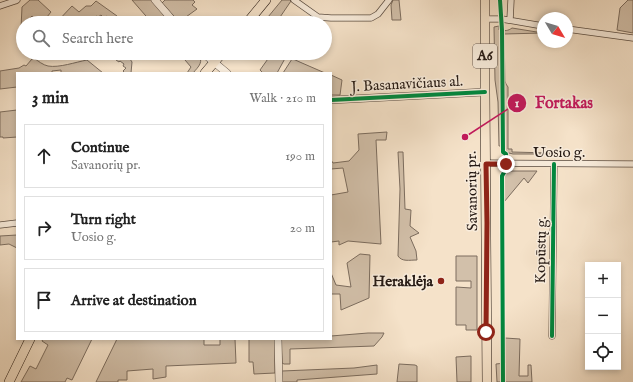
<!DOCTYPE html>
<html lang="en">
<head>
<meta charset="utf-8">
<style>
	body { margin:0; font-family:"IM FELL English",serif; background:#f6f6f6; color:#222 }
	.controls { position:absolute; right:12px; bottom:12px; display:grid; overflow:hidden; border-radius:0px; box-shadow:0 2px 6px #0003 }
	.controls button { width:36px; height:36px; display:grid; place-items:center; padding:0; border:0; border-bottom:1px solid #e0e0e0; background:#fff; color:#222; font:20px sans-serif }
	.compass { position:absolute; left:537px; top:12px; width:36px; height:36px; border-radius:50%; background:#fff; box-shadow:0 2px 6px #0003; rotate:128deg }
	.stop { position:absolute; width:12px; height:12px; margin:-9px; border:3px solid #8f2418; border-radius:50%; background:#fff }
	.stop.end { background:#8f2418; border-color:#fff; box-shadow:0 1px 4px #0008 }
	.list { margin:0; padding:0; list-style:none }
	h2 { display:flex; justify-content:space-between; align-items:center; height:52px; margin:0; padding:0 16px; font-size:17px }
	h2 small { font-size:13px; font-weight:400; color:#767676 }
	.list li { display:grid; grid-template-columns:26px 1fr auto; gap:12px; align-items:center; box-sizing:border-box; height:64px; margin:0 8px 8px; padding:0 8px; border:1px solid #e0e0e0; border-radius:0px }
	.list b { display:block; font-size:15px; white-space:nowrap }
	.list p { margin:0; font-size:13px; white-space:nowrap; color:#767676 }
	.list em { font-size:13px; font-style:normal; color:#767676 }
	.icon { flex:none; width:22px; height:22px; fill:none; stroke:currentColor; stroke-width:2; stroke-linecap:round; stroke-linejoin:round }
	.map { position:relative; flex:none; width:633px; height:382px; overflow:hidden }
	.search { position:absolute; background:#fff; box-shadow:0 2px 6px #0003; left:16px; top:16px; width:316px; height:44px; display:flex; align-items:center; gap:10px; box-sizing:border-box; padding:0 14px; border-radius:22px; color:#767676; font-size:15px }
	.panel { position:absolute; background:#fff; box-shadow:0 2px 6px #0003; left:16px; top:72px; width:316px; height:268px; border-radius:0px }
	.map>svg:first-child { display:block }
	.green { fill:#d2c0aa; stroke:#7c6d5f }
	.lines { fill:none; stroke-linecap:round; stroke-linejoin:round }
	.minor-casing { stroke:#5a4c41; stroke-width:7 }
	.tertiary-casing { stroke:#5a4c41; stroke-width:8 }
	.primary-casing { stroke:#261a14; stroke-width:10 }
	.minor { stroke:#f8ecdc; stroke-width:5.5 }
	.tertiary { stroke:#f8ecdc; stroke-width:7 }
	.primary { stroke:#f5e2c9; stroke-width:9 }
	.cycleway-casing { stroke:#f8ecdc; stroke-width:6 }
	.cycleway { stroke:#00873e; stroke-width:4 }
	.route { stroke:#8f2418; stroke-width:5 }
	.poi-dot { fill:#8f2418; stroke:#f8ecdc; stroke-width:1.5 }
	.labels { text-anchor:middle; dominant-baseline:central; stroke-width:3; stroke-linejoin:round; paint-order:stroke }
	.shield { fill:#f8ecdc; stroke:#655950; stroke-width:1 }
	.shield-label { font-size:14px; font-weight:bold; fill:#261a14 }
	.street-label { font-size:15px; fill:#261a14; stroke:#f8ecdc }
	.poi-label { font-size:15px; font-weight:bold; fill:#261a14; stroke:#f8ecdc; text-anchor:end }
	.leader { fill:none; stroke:#c2185b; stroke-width:1.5 }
	.callout-dot { fill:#c2185b; stroke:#f8ecdc; stroke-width:1.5 }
	.mark-label { font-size:12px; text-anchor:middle; font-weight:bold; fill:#fff }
	.callout-label { font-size:16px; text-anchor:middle; font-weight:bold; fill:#c2185b; stroke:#f8ecdc; stroke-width:3; stroke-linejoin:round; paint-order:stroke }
</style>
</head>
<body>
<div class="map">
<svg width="633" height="382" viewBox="0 0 633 382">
	<rect width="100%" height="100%" fill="#f5e2c9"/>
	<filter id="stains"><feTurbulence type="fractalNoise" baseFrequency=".005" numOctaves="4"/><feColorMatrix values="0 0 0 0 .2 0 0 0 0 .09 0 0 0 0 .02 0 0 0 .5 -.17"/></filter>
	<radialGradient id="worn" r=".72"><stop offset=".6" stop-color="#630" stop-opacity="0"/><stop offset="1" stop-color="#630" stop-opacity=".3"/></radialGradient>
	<path class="green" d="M 30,0 L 38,0 L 51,12 L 42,23 L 40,23 L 32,16 L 25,23 L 23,23 L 23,25 L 21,28 L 22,7 Z
		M 132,0 L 151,0 L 172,23 L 152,23 Z
		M 165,0 L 193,0 L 195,2 L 192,5 L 197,9 L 179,22 L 162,3 Z
		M 282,0 L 290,0 L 291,1 L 276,23 L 273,23 L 268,17 Z
		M 393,0 L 399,0 L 401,20 L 392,20 L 391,5 Z
		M 628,0 L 633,0 L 633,33 L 617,30 L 620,8 Z
		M 96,1 L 117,16 L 113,23 L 108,23 L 111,20 L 107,16 L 104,18 L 101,15 L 98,17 L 96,16 L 90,23 L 56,23 L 72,6 L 79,12 L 86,6 L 91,6 Z
		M 499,26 L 499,30 C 505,31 508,31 512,28 L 543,33 L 504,34 L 505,81 L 506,84 L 508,87 L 508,149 L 512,149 L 512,152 L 550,153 L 550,154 L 513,154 L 505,152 L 505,146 L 499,146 L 498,102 L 495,80 L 494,27 Z
		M 116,53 L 126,53 L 132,62 L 131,73 L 125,73 L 123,71 L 126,68 L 123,66 L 124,64 L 120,61 L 119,62 L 116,60 L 119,56 Z
		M 179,53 L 198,53 C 204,62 199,66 193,73 L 187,73 L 191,67 Z
		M 266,53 L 288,53 L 277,73 L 263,73 L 260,70 L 270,56 Z
		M 34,58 C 38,61 43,65 48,66 C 59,68 76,62 87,60 L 103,73 L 61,73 L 61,70 L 52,71 L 52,73 L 17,73 L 17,87 L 0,89 L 0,71 L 19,68 L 24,65 L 26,66 L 32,59 Z
		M 292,59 L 293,59 L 302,63 L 325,73 L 283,73 Z
		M 331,75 L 342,80 L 340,95 L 331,95 Z
		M 17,110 L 17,137 L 3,138 L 3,137 L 0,137 L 0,112 Z
		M 387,132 L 386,140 L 376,140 L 381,244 L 348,241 L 339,245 L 339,241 L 331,242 L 331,195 L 348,192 L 343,168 L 331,169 L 331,160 L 333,163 L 349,161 L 359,150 L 358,134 Z
		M 398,152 L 403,152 L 405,209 L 411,210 L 410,226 L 419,233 L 410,237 L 416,251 L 417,260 C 409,260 402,262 398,256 L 400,189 Z
		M 506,171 L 537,171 L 528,183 L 524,178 L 504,202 L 504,173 Z
		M 17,235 L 17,248 L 9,244 L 0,245 L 0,236 Z
		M 360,254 L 370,255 L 369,298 L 341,310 L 340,294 L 331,294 L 331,273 L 336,285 L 351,287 L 347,263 Z
		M 456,256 L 477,256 L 477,330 L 466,330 L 466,325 L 456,325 L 456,287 L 471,288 L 471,281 L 456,281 Z
		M 368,333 L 384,333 L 382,337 L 374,346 L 290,349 L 290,364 L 284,364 L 282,363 L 281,339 L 331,339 L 331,336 Z
		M 505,338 L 520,339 L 519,376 L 528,376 L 528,365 L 531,365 L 532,382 L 497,382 L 496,364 L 505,363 Z
		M 43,339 L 92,339 L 72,380 L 67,378 L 65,382 L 21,382 L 30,366 L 36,369 L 48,345 L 42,341 Z
		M 117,339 L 204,339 L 204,345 L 220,345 L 220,339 L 235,339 L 236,363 L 166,366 L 166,377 L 153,379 L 153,369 L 127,371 L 127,380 L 118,380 L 118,382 L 96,382 Z
		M 249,339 L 275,339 L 275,373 L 254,374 L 253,362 L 249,362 Z
		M 471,356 L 471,382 L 457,382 L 456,357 Z
		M 399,364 L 415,365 L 417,366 L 417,382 L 397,382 Z
		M 377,365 L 377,374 L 297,380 L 297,382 L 282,382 L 282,371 L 354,368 Z"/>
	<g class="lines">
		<g class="minor-casing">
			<path id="minor" d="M 294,0 L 318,17 L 331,18 L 371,18 L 378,14 L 389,0
				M 0,6 L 15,1 L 17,0
				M 485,19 L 502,19 L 543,26
				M 510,20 L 511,0
				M 567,29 L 633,38
				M 486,163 L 633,164
				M 0,225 L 17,223
				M 552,336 L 554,164"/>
		</g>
		<g class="tertiary-casing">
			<path id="tertiary" d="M 155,0 L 175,23
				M 203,53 L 227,73
				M 331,100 L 485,92
				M 278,339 L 279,382"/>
		</g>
		<g class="primary-casing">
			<path id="primary" d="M 485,0 L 485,92 L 487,382
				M 247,23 L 266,0
				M 205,73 L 222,53
				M 9,382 L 30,339"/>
		</g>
		<use href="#minor" class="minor"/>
		<use href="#tertiary" class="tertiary"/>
		<use href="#primary" class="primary"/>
		<g class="cycleway-casing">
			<path id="cycleway" d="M 500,0 L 502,30 L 503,152 L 506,154 L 506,169 L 502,176 L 503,382
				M 331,100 L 485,92
				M 552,336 L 554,164"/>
		</g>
		<use href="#cycleway" class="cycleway"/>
	</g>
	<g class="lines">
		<path class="route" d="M 486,332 L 487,223 L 486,164 L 506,164"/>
	</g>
	<circle class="poi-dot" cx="441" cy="281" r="4"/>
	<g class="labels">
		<rect class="shield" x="473" y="44" width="24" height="24" rx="3"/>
		<g class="shield-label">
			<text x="485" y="56">A6</text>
		</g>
		<g class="street-label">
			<text transform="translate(407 84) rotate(-3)">J. Basanavičiaus al.</text>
			<text x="559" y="152">Uosio g.</text>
			<text transform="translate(472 191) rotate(-91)">Savanorių pr.</text>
			<text transform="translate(541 250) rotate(-89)">Kopūstų g.</text>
		</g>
		<g class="poi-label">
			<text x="433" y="281">Heraklėja</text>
		</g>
	</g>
	<path class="leader" d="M465 137L517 103"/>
	<g class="callout-dot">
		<circle cx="465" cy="137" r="4"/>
		<circle cx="517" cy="103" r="10"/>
	</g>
	<g class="mark-label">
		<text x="517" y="107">1</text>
	</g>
	<g class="callout-label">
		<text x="564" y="108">Fortakas</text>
	</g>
	<rect width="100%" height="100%" filter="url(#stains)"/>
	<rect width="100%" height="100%" fill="url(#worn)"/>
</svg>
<div class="controls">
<button>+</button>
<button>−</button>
<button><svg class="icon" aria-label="locate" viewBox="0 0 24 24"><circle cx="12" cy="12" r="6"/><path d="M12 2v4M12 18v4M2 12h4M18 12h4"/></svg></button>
</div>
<svg class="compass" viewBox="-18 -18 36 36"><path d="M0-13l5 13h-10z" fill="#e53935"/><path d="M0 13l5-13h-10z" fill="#767676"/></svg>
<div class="stop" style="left:486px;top:332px"></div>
<div class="stop end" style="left:506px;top:164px"></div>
<div class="search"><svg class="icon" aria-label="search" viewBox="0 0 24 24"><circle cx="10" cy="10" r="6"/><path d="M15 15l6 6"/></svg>Search here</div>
<section class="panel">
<h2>3 min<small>Walk · 210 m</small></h2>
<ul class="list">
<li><svg class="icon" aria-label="ahead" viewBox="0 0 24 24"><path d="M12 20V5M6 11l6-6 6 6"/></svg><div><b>Continue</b><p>Savanorių pr.</p></div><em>190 m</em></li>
<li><svg class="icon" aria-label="right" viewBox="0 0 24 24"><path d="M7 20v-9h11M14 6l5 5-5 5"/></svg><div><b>Turn right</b><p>Uosio g.</p></div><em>20 m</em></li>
<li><svg class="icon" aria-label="arrive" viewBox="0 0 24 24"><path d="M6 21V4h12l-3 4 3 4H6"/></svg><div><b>Arrive at destination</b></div></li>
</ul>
</section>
</div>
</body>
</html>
